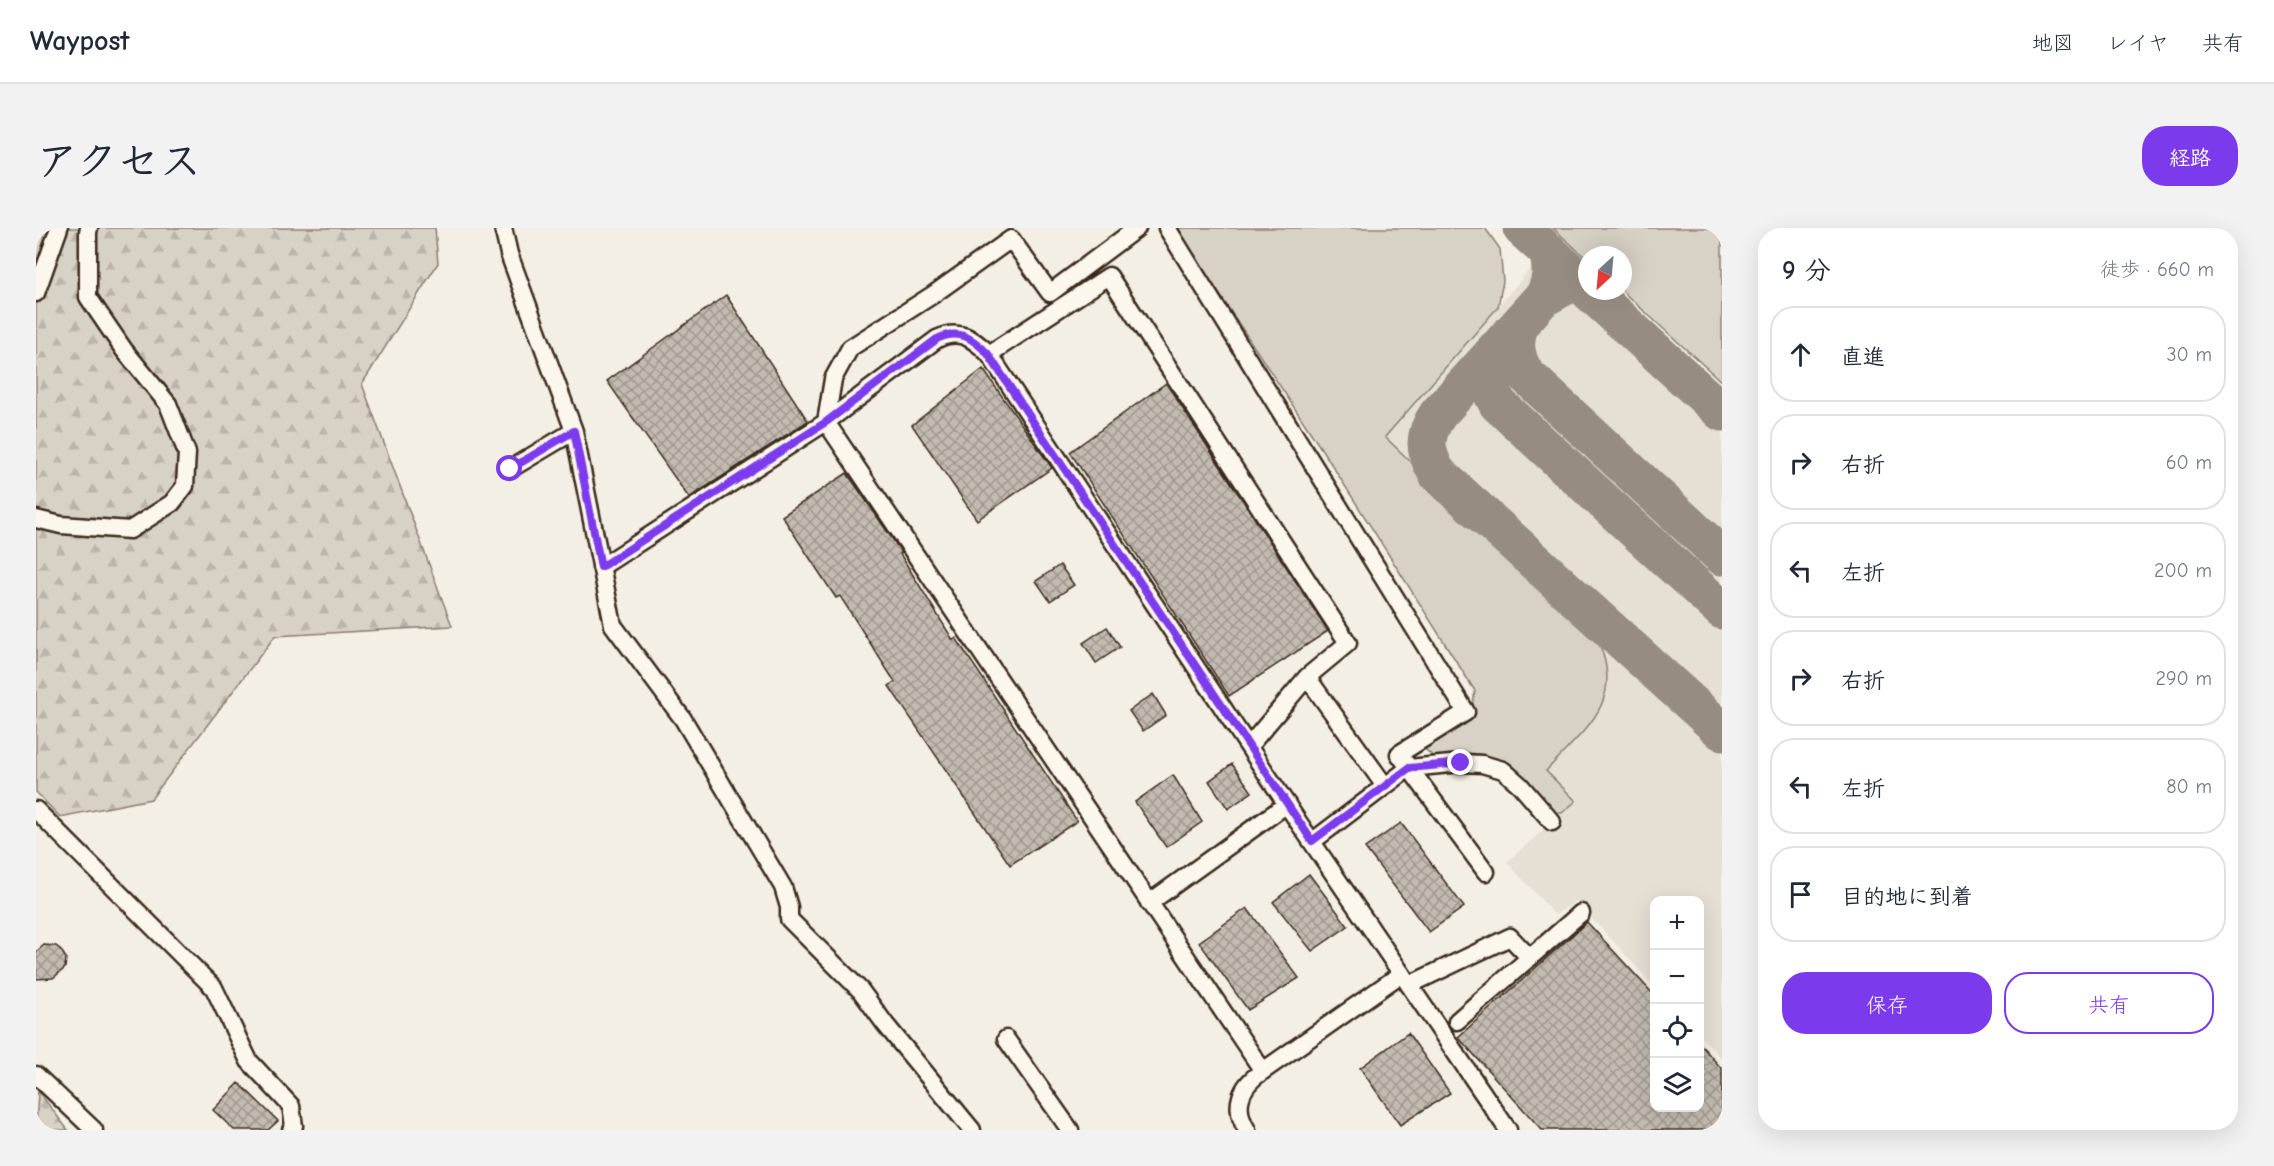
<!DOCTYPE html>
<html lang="ja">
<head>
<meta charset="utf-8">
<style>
	body { margin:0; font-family:"Comic Neue","Klee One",sans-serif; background:#f2f2f3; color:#1f2937 }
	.controls { position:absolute; right:18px; bottom:18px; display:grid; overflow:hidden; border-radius:12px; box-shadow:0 6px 24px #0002 }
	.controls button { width:54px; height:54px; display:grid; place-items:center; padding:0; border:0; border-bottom:2px solid #e0e1e3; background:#fff; color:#1f2937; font:30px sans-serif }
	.compass { position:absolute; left:1542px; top:18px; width:54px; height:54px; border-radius:50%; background:#fff; box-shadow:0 6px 24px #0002; rotate:206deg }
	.stop { position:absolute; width:18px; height:18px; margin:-14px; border:4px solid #7c3aed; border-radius:50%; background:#fff }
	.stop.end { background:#7c3aed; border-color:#fff; box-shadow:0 2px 6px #0008 }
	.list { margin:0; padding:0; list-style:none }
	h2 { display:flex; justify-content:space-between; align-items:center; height:78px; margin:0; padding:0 24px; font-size:26px }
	h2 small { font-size:20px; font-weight:400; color:#747a83 }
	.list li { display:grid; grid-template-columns:39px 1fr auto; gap:18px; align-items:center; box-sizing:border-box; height:96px; margin:0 12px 12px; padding:0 12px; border:2px solid #e0e1e3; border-radius:24px }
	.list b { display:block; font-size:22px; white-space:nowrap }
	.list em { font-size:20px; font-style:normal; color:#747a83 }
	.actions { display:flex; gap:12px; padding:18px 24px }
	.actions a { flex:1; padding:14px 0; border:2px solid #7c3aed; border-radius:24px; text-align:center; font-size:21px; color:#7c3aed }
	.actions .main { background:#7c3aed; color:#fff }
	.icon { flex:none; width:33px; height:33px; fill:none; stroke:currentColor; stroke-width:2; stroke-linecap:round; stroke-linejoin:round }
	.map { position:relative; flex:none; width:1686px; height:902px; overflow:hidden; border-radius:24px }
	header { display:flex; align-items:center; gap:36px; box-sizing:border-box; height:84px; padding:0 30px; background:#fff; border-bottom:2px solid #e0e1e3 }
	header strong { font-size:28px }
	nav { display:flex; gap:33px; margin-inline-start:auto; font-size:21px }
	.intro { display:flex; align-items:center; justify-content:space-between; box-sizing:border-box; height:144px; padding:0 36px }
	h1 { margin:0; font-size:42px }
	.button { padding:15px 27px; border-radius:24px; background:#7c3aed; color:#fff; font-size:21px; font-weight:700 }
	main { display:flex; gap:36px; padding:0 36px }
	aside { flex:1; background:#fff; border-radius:24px; box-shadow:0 6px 24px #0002 }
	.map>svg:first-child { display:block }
	.built { fill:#e5dfd4 }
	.green { fill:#d8d1c6; stroke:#8a7e72; stroke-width:1.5 }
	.forest { fill:url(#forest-firs); stroke:#8a7e72; stroke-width:1.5 }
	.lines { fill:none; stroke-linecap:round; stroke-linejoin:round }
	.taxiway { stroke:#978c81; stroke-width:39 }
	.building { fill:url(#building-cross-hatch); stroke:#3b2a1e; stroke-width:1.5 }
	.minor-casing { stroke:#3b2a1e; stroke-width:21 }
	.minor { stroke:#fbf7ec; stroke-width:16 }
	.route { stroke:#7c3aed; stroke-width:8 }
</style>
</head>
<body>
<header>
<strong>Waypost</strong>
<nav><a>地図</a><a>レイヤ</a><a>共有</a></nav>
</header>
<div class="intro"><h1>アクセス</h1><a class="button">経路</a></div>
<main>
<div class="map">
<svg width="1686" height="902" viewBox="0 0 1686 902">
	<defs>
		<pattern id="forest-firs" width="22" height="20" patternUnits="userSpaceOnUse" patternTransform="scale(1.5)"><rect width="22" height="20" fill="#d8d1c6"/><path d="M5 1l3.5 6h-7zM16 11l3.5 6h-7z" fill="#bab4aa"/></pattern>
		<pattern id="building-cross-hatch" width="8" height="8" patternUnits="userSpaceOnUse" patternTransform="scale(1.5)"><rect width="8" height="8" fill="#c3bbb0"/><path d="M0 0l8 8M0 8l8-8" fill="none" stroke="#a0988f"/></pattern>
	</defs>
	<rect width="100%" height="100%" fill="#f3efe4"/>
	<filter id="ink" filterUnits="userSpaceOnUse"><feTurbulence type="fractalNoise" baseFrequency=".0167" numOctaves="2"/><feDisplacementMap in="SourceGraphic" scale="12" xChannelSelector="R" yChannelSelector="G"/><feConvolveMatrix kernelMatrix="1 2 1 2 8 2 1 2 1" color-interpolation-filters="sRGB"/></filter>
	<g filter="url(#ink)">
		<path class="built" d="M 1521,10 L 1551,38 L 1551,63 L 1579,63 L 1686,162 L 1686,831 L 1664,807 L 1664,672 L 1618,672 L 1618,758 L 1540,673 L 1519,687 L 1471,634 L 1540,573 L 1510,543 L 1561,487 L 1569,470 L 1572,453 L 1562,413 L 1349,209 Z"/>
		<path class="green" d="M 1140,0 L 1449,0 L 1464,21 L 1467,53 L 1462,79 L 1349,209 L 1562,413 C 1590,475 1548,501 1510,543 L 1540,573 L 1526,585 L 1517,585 C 1492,557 1470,524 1428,525 C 1419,525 1409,530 1401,532 L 1389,521 L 1435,488 L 1439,463 L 1292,231 Z
			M 1517,0 L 1686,0 L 1686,154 L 1586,63 L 1587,27 L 1551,27 L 1551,31 Z"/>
		<path class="forest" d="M 0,0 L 399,0 L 402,35 L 326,156 L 416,398 L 239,408 L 115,571 L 24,589 L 0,564 Z
			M 2,863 L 32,902 L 0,902 Z"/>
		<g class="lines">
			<path class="taxiway" d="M 1486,0 L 1531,41
				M 1512,23 C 1517,42 1516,54 1507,70 L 1529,58
				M 1553,63 L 1686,184
				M 1507,70 L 1402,186 C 1387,208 1388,222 1401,245 L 1686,503
				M 1484,96 C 1476,114 1479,131 1490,147 L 1686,328
				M 1459,122 C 1448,145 1450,155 1462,176 L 1686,382"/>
		</g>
		<path class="building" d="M 690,67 L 772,193 L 653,270 L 571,153 Z
			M 947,141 L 1016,240 L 941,292 L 876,197 Z
			M 1130,155 L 1292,403 L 1193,468 L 1034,224 Z
			M 811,245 L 866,325 L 864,326 L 917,412 L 920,410 L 1041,593 L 974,637 L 853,458 L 859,454 L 804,368 L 800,370 L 746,288 Z
			M 1024,337 L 1038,357 L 1014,373 L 1000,353 Z
			M 1071,399 L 1084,419 L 1060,435 L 1047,415 Z
			M 1117,466 L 1130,487 L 1107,503 L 1093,483 Z
			M 1196,536 L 1216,564 L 1192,581 L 1173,553 Z
			M 1137,547 L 1166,594 L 1130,619 L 1099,574 Z
			M 1365,595 L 1428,679 L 1393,704 L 1329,620 Z
			M 1273,646 L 1312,698 L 1276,723 L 1237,674 Z
			M 1211,680 L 1263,750 L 1212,782 L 1163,714 Z
			M 1551,694 L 1618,767 L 1618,879 L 1664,879 L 1664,816 L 1686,841 L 1686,902 L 1506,902 L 1422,809 Z
			M 8,717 L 20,718 L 24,721 L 30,730 L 29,740 L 17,750 L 0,751 L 0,724 Z
			M 1372,805 L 1414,865 L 1364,897 L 1324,840 Z
			M 203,855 L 242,893 L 232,902 L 198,902 L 177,882 Z"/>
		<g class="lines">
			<g class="minor-casing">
				<path id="minor" d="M 467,0 L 473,26 L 538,203 L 577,397 L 647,491 L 747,659 L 753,679 L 753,691 L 825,763 L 849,796 L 936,902
					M 1101,0 L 1014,65 L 975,11 L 898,66 L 814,120 L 797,151 L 790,194 L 1227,843 L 1365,746
					M 1131,0 L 1430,484 L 1363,526 L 1450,644
					M 0,65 L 23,0
					M 953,126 L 1073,48 L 1312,415 L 1271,449 L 1349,558
					M 474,241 L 538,203
					M 0,291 L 25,297 L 94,302 L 136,275 L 149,258 L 151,225 L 132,176 L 88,122 L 52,69 L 52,4 L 53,0
					M 565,339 L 790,194 L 901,111 C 923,100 937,110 953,126 L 1263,595 L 1472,902
					M 1213,518 L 1271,449
					M 0,582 L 178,760 L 213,833 L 255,878 L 258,898 L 255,902
					M 1277,613 L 1373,540 L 1425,535 L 1446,536 L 1467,542 L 1484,557 L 1516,594
					M 1113,675 L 1251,576
					M 1373,757 L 1474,709 L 1494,730
					M 1421,793 L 1545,685
					M 970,811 L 1034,902
					M 0,847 L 58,902
					M 1211,902 C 1196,878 1205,857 1227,843"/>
			</g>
			<use href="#minor" class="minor"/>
		</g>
	</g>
	<g class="lines" filter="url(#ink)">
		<path class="route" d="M 474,241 L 538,203 L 565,339 L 790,194 L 901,111 C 923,100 937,110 952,126 L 1276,613 L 1373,540 L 1425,535"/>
	</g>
</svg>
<div class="controls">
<button>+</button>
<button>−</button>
<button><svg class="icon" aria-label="locate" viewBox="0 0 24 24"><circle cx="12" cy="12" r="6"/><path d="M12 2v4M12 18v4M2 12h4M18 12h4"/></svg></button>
<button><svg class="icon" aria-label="layers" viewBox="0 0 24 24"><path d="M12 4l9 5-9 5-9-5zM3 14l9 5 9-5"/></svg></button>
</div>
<svg class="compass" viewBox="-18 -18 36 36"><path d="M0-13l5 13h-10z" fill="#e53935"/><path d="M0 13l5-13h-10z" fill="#747a83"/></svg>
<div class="stop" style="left:474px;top:241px"></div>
<div class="stop end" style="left:1425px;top:535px"></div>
</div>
<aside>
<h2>9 分<small>徒歩 · 660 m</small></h2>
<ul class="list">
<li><svg class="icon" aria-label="ahead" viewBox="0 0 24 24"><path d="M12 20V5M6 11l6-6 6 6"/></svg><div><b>直進</b></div><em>30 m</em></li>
<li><svg class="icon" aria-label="right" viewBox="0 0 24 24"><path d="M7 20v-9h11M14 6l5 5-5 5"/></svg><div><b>右折</b></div><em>60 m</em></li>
<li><svg class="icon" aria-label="left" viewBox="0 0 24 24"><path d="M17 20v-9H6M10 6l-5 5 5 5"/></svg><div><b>左折</b></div><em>200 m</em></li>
<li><svg class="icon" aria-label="right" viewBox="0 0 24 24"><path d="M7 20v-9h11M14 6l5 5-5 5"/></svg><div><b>右折</b></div><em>290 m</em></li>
<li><svg class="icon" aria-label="left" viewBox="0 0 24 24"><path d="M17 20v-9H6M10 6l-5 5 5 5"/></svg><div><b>左折</b></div><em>80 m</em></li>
<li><svg class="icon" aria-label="arrive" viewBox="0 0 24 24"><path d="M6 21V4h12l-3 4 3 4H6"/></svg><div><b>目的地に到着</b></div></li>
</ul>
<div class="actions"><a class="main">保存</a><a>共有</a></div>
</aside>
</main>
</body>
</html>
